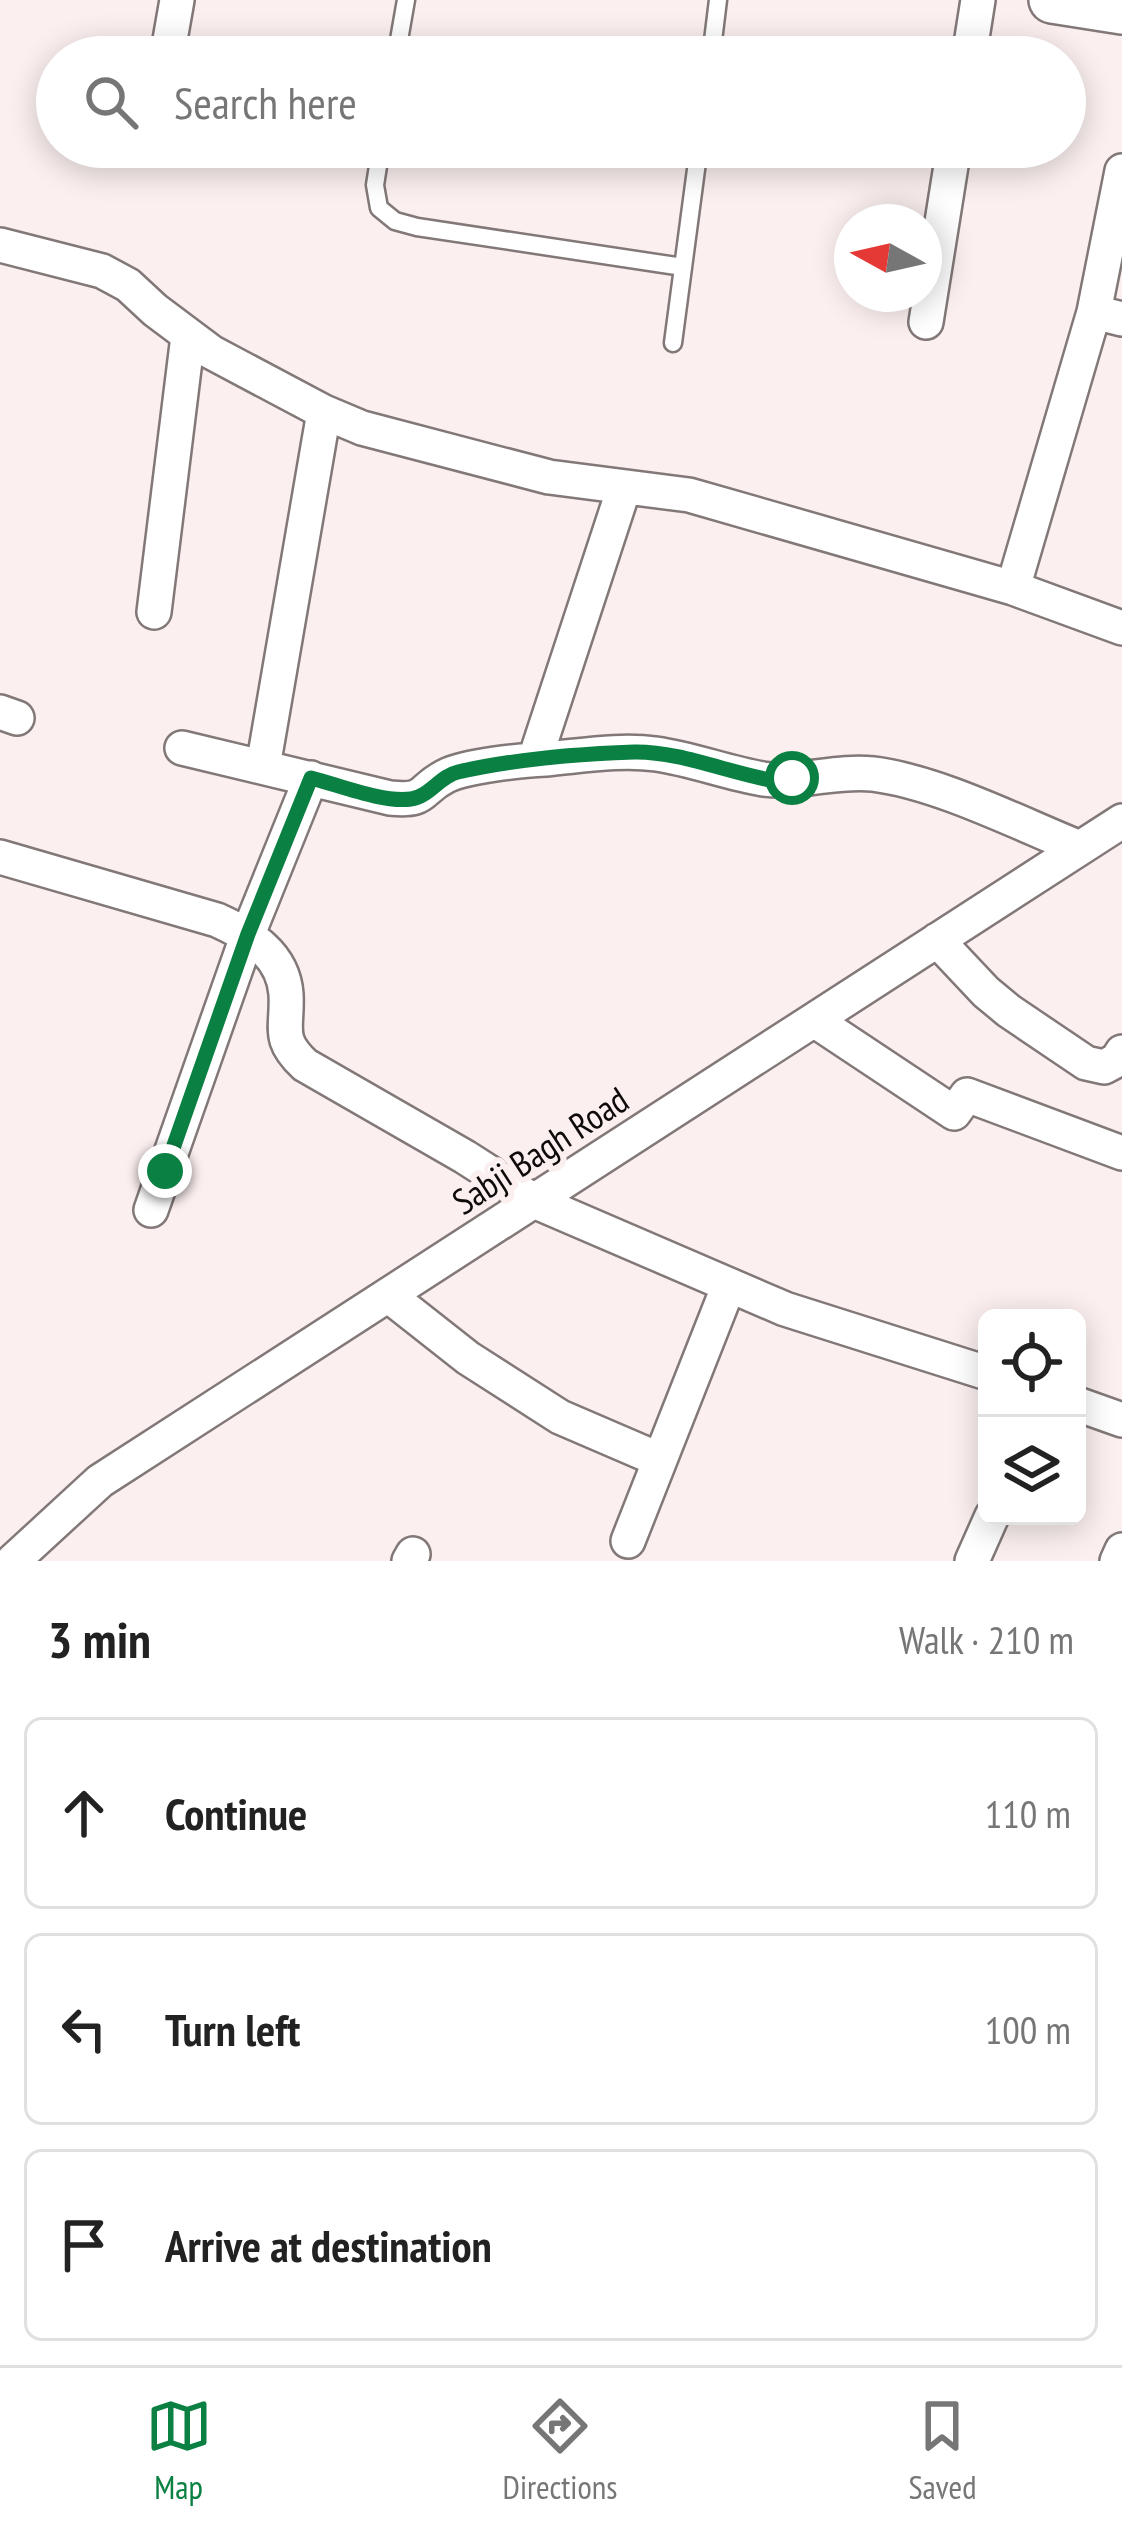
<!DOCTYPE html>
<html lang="en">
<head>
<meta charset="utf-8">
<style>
	body { margin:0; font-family:"PT Sans Narrow",sans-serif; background:#f2f2f2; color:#222 }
	.controls { position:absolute; right:36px; bottom:36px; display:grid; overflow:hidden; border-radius:18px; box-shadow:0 6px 30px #0003 }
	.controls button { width:108px; height:108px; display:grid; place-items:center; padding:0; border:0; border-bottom:3px solid #e0e0e0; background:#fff; color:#222; font:60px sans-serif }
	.compass { position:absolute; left:834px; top:204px; width:108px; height:108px; border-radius:50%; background:#fff; box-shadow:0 6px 30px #0003; rotate:278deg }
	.stop { position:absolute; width:36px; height:36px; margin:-27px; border:9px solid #0b8043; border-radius:50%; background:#fff }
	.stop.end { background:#0b8043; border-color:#fff; box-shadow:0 3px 12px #0008 }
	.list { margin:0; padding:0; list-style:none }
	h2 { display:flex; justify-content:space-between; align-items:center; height:156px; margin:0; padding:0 48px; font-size:51px }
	h2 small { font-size:39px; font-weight:400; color:#767676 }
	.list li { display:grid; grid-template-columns:78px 1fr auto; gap:36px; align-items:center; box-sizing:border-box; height:192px; margin:0 24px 24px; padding:0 24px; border:3px solid #e0e0e0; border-radius:18px }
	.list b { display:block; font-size:45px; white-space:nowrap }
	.list em { font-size:39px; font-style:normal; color:#767676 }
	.icon { flex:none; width:66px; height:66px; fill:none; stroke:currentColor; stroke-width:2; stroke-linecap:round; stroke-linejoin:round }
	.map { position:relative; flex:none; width:1122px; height:1561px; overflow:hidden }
	.search { position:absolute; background:#fff; box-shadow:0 6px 30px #0003; left:36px; right:36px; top:36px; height:132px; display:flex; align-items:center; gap:30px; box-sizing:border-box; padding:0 42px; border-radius:66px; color:#767676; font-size:45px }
	.sheet { height:804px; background:#fff }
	nav { display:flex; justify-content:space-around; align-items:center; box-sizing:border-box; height:168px; border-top:3px solid #e0e0e0; background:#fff; font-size:33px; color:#767676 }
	nav a { display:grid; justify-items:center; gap:6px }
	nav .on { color:#0b8043 }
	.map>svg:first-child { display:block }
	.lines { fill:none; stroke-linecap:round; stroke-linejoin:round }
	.lane-casing { stroke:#827878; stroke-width:21 }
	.street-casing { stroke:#827878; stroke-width:38 }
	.secondary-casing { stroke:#827878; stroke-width:50 }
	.lane { stroke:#fff; stroke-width:16 }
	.street { stroke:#fff; stroke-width:33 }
	.secondary { stroke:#fff; stroke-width:45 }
	.route { stroke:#0b8043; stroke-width:15 }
	.labels { text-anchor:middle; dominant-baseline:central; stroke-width:12; stroke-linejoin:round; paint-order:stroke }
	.street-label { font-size:36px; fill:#0e0a0a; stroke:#fbefef }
</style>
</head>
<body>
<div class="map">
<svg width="1122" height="1561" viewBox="0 0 1122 1561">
	<rect width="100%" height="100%" fill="#fbefef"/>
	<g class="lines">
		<g class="lane-casing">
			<path id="lane" d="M 396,57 L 406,0
				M 711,57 L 718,0
				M 381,147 L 375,185 L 379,208 L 395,221 L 417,227 L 683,267
				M 673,343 L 699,147"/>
		</g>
		<g class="street-casing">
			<path id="street" d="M 167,57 L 177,0
				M 969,57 L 978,0
				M 1122,171 L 1094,312 L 1122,319
				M 0,245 L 102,271 L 128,285 L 155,310 L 211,352 L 324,412 L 362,428 L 549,477 L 689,495 L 1013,588 L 1122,628
				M 926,322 L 954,147
				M 1013,588 L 1094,312
				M 154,612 L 188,336
				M 0,712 L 17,718
				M 182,748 L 390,798 C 428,802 418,790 446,776 C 465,766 523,760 546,759 C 581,756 620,749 656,754 C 692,759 727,773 763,779 C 799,784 836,770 873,774 C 938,782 1018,823 1080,848
				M 535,759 L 624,488
				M 263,767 L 324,412
				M 0,857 L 217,920 C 250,935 283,954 286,994 C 288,1028 276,1038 305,1065 L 465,1157 L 534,1201 L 785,1309 L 987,1373
				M 937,940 L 986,992 L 1009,1011 L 1086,1063 L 1104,1067 L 1117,1060 L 1122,1052
				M 814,1020 L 954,1113 L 967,1095 L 1122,1153
				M 151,1210 L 248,934 L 311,778
				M 388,1295 L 468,1358 L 560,1417 L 660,1460
				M 1077,1404 L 1122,1420
				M 628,1541 L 729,1285
				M 13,1561 L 100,1481 L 1122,821
				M 409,1561 L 413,1554
				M 972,1561 L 992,1516
				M 1117,1561 L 1122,1550"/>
		</g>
		<g class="secondary-casing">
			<path id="secondary" d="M 1052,0 L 1122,11"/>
		</g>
		<use href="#lane" class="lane"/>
		<use href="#street" class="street"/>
		<use href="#secondary" class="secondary"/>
	</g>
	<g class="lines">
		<path class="route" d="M 165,1171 L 248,934 L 311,778 C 339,785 383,803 411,799 C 429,797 440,776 458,772 C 515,759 576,754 634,752 C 677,751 727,772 770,780 L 792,778"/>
	</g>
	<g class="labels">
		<g class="street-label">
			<text transform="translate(540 1150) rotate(-33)">Sabji Bagh Road</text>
		</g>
	</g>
</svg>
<div class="controls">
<button><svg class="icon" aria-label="locate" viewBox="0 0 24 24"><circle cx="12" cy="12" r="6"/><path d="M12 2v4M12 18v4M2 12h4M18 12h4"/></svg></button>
<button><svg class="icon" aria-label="layers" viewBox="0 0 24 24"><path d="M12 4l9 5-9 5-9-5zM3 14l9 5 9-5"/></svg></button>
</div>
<svg class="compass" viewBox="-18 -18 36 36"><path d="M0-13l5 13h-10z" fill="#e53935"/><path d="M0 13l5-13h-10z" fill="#767676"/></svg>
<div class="stop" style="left:792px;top:778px"></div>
<div class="stop end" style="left:165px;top:1171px"></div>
<div class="search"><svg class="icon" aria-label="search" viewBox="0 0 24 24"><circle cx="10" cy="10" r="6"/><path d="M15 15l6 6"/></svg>Search here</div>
</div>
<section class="sheet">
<h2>3 min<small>Walk · 210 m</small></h2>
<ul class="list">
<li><svg class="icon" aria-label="ahead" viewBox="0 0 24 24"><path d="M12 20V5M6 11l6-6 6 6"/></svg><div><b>Continue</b></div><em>110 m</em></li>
<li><svg class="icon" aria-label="left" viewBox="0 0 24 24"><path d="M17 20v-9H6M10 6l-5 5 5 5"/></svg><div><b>Turn left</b></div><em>100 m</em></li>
<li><svg class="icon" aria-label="arrive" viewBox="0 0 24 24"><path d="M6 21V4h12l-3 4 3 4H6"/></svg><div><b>Arrive at destination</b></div></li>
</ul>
</section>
<nav>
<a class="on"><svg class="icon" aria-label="map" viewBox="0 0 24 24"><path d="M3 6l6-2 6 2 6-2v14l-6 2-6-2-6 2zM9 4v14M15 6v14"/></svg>Map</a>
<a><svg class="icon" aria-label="directions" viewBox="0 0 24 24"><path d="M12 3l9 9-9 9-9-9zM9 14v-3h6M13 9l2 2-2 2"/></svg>Directions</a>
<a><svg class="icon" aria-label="saved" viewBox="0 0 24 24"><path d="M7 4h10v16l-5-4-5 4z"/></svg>Saved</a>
</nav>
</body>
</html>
